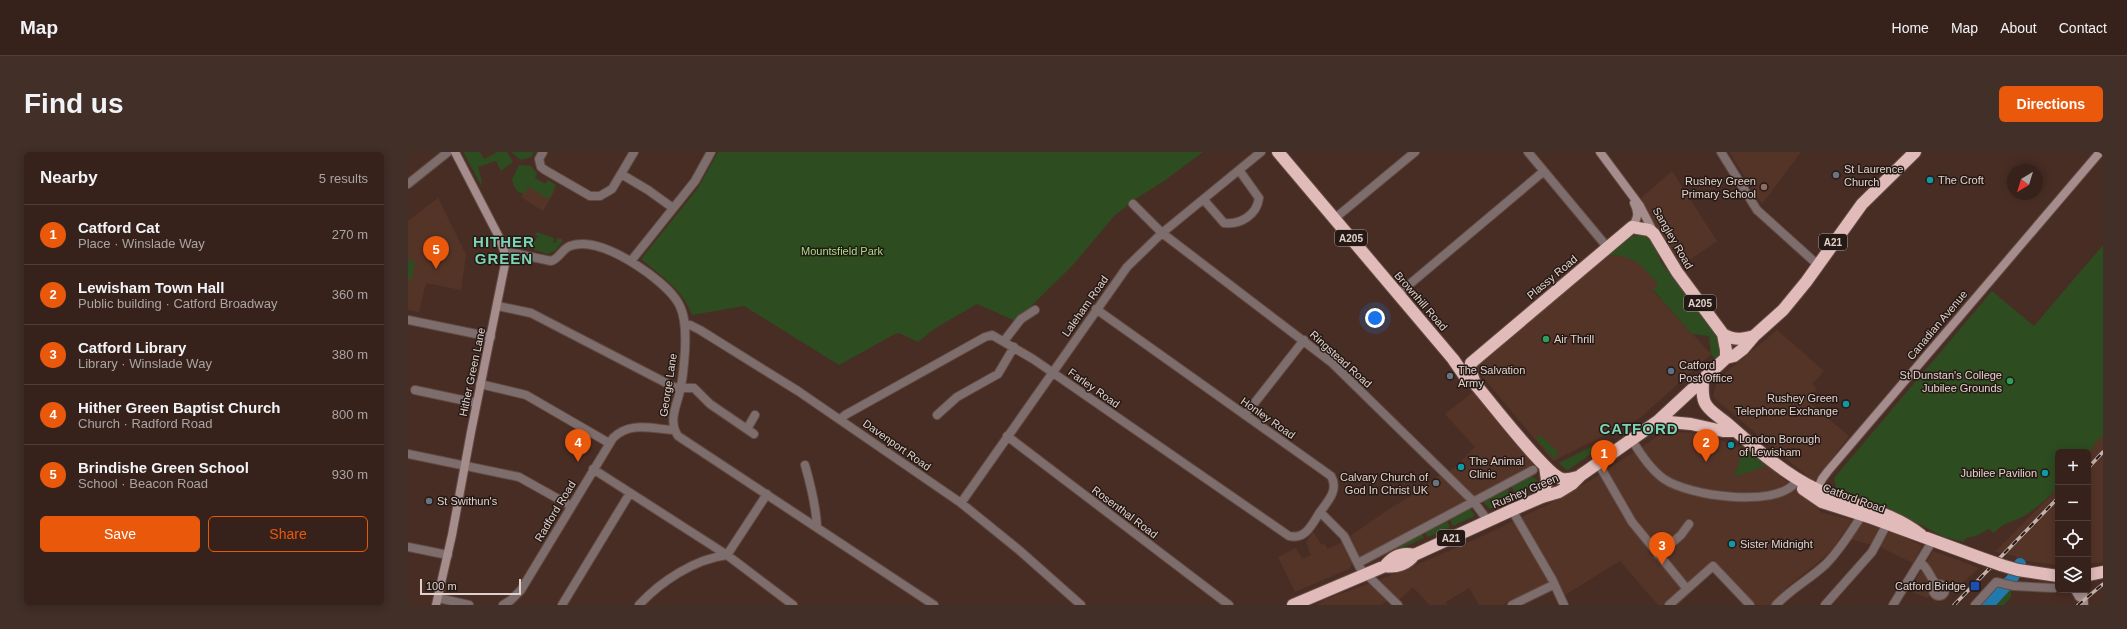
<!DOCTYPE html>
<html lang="en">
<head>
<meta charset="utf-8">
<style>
	body { margin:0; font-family:Helvetica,sans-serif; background:#412f28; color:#f1f3f6 }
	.controls { position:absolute; right:12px; bottom:12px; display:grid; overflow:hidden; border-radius:6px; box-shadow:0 2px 10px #0003 }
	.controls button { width:36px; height:36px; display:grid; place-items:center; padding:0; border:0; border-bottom:1px solid #503f3a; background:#36221b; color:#f1f3f6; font:20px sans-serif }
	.compass { position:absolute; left:1599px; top:12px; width:36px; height:36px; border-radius:50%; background:#36221b; box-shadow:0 2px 10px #0003; rotate:218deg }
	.scale { position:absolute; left:12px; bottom:10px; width:101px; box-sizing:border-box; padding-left:4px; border:2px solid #e2d1cb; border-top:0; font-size:11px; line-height:14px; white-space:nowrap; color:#e2d1cb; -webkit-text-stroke:3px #251915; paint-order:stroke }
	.you { position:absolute; left:967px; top:166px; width:14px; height:14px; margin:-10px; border:3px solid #fff; border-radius:50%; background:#1a73e8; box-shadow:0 0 0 6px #1a73e833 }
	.badge { display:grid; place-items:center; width:26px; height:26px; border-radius:50%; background:#ea580c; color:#fff; font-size:13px; font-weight:700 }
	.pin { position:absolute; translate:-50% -33px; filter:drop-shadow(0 1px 2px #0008) }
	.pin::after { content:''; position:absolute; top:21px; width:14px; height:12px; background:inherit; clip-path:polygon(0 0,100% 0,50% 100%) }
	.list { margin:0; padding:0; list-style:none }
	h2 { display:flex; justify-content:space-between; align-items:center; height:52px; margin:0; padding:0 16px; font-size:17px }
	h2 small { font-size:13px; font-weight:400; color:#aaa4a3 }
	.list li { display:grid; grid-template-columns:26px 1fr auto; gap:12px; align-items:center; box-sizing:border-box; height:60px; padding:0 16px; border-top:1px solid #503f3a }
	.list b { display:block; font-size:15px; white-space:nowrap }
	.list p { margin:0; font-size:13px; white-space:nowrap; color:#aaa4a3 }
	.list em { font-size:13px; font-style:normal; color:#aaa4a3 }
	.actions { display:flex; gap:8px; padding:12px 16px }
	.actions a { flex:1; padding:9px 0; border:1px solid #ea580c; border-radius:6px; text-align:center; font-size:14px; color:#ea580c }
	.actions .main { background:#ea580c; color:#fff }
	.icon { flex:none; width:22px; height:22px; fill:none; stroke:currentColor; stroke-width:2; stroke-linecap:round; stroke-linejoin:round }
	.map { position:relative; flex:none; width:1695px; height:453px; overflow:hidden; border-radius:6px }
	header { display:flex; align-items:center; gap:24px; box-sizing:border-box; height:56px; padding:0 20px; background:#36221b; border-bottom:1px solid #503f3a }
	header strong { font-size:19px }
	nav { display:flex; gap:22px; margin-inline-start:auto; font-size:14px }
	.intro { display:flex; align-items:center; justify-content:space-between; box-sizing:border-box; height:96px; padding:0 24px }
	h1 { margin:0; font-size:28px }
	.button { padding:10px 18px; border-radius:6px; background:#ea580c; color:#fff; font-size:14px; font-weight:700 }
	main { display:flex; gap:24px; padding:0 24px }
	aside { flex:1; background:#36221b; border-radius:6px; box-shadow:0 2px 10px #0003 }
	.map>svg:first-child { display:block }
	.built { fill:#553428 }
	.green { fill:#2d4c20 }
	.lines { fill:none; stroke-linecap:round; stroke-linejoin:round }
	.river { stroke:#207aad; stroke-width:12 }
	.street-casing { stroke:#644b42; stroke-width:10 }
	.secondary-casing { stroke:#644b42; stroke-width:10 }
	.highway-casing { stroke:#644b42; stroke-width:14 }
	.street { stroke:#7d6e6d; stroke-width:8 }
	.secondary { stroke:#a58d8d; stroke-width:8 }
	.highway { stroke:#e0bbba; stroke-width:12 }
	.rail-casing { stroke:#c5b2ab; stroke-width:3.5 }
	.rail { stroke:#251915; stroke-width:2; stroke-dasharray:6; stroke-linecap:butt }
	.highway-bridge-casing { stroke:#644b42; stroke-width:14; stroke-linecap:butt }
	.highway-bridge { stroke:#e0bbba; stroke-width:12 }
	.worship-dot { fill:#6b7280; stroke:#251915; stroke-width:1.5 }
	.culture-dot { fill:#0f9aa8; stroke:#251915; stroke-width:1.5 }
	.education-dot { fill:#8d6e63; stroke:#251915; stroke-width:1.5 }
	.leisure-dot { fill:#2e9e5b; stroke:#251915; stroke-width:1.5 }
	.service-dot { fill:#5c6f8a; stroke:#251915; stroke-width:1.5 }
	.transit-dot { fill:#1a4fb4; stroke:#251915; stroke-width:1.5 }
	.labels { text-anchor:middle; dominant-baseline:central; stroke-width:3; stroke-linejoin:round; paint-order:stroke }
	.shield { fill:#251915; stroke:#a99a94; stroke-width:1 }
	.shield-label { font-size:10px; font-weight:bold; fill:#e2d1cb }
	.poi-label { font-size:11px; fill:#e2d1cb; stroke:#251915; text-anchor:start }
	.street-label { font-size:11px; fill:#e2d1cb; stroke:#251915 }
	.park-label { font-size:11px; fill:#9fe283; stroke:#251915 }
	.district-label { font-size:15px; font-weight:bold; letter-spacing:1px; fill:#7bd5b4; stroke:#251915 }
</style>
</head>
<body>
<header>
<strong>Map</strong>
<nav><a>Home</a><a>Map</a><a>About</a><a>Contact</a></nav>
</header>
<div class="intro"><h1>Find us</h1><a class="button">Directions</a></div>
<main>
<aside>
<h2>Nearby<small>5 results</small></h2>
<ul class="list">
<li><span class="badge">1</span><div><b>Catford Cat</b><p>Place · Winslade Way</p></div><em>270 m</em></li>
<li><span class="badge">2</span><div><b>Lewisham Town Hall</b><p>Public building · Catford Broadway</p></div><em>360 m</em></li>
<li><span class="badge">3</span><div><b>Catford Library</b><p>Library · Winslade Way</p></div><em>380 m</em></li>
<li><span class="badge">4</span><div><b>Hither Green Baptist Church</b><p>Church · Radford Road</p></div><em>800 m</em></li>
<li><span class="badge">5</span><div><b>Brindishe Green School</b><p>School · Beacon Road</p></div><em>930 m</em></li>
</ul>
<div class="actions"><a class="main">Save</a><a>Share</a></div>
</aside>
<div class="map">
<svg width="1695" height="453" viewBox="0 0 1695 453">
	<rect width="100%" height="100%" fill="#482d24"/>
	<path class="built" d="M 1321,0 L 1393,0 L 1354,52 Z
		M 1264,19 L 1309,89 L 1270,116 L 1233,46 Z
		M 127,26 L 147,38 L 135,59 L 113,45 Z
		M 30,46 L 58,103 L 53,138 L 18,131 L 11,160 L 0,158 L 0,69 Z
		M 1206,103 L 1216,104 L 1234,113 L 1251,132 L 1245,139 L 1303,202 L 1232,266 L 1145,309 L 1068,217 L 1070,212 L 1198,104 Z
		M 1369,178 L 1416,219 L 1404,232 L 1409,237 L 1399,248 L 1441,284 L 1406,330 L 1305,245 L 1309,228 Z
		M 1065,240 L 1126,312 L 1057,354 L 943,413 L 941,417 L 887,440 L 870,405 L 888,396 L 894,407 L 903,403 L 898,390 L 905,380 L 914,393 L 917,392 L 919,397 L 931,392 L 981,357 L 1010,340 L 1030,324 L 1045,317 L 1067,295 L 1037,262 Z
		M 1267,280 L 1293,281 L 1344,300 L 1410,356 L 1412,360 L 1444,368 L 1424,398 L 1407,413 L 1380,434 L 1363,453 L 1343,453 L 1310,416 L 1270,453 L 1250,453 L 1212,409 L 1157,443 L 1148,428 L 1094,453 L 1071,453 L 1061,436 L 1038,450 L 1040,453 L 1021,453 L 1005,435 L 986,453 L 979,449 L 974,453 L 909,453 L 916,448 L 992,420 L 1068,387 L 1149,348 L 1183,328 L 1253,282 Z
		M 1695,284 L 1695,410 L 1680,412 L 1680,304 L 1687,291 Z
		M 1650,336 L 1650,413 L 1610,408 L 1608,404 L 1587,400 Z
		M 1451,370 L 1473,376 L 1464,393 L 1442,387 Z
		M 1482,378 L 1514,394 L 1505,411 L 1472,395 Z
		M 1525,399 L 1571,416 L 1551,434 L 1529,428 L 1520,446 L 1501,439 Z"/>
	<path class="green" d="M 55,0 L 72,0 L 76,7 L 89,0 L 99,0 L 105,10 L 93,19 L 88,9 L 70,15 L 74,30 L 73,33 Z
		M 103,0 L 126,0 L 123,5 L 113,8 Z
		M 310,0 L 795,0 L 756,29 L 729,46 L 707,63 L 664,114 L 608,169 L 569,152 L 526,177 L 510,190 L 491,181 L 487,182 L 431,213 L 336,154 L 284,163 C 275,138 253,124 233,107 L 290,36 Z
		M 111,13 L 123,14 L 129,21 L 127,26 L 137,32 L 140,28 L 148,33 L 141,47 L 121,35 L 116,42 C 107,40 106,35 104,27 Z
		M 128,80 L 146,86 L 145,90 L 148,91 L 149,86 L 154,87 L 154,90 L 147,99 L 139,102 L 107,91 L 110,85 L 123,94 L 130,84 L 127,83 Z
		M 1231,83 L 1237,84 L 1245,91 L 1253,110 L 1314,191 L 1313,201 L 1307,207 L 1303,202 L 1301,184 L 1284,182 L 1245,138 L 1250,132 C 1234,114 1224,101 1198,104 L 1224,84 Z
		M 1695,93 L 1695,284 L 1687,291 L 1680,304 L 1680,300 L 1650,300 L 1650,336 C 1640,346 1628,357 1616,364 C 1606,370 1593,371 1586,381 L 1581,377 L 1568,384 L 1558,386 L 1556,390 L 1536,385 L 1476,354 L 1428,336 L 1426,326 L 1584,139 L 1626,174 Z
		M 0,108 L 7,109 L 4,128 L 0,127 Z
		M 1132,283 L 1151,301 L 1146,307 L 1128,287 Z
		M 1189,292 L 1191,296 L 1159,319 L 1151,311 Z
		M 1333,297 L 1340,299 L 1358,313 L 1345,319 L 1323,325 C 1332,319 1331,307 1333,297 Z
		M 1123,324 L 1129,328 L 1127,333 L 1109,344 L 1103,334 Z
		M 1099,335 L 1106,346 L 1082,357 L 1074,349 Z
		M 1062,356 L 1067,364 L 1045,374 L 1042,368 Z
		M 1039,369 L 1042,375 L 1020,385 L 1017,381 Z
		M 1014,381 L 1016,386 L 988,399 L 986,395 Z
		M 1598,437 L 1603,438 L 1603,445 L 1596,453 L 1586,453 Z"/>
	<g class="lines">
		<path class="river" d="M 1580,453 L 1604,427 L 1612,412"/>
		<g class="street-casing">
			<path id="street" d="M 135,0 L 131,7 L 133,15 L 137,18 L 182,44 L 192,44 L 204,37 L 226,0
				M 1120,0 L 1200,96
				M 1313,0 L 1349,58 L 1410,113
				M 213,22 L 240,38 L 265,56
				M 0,32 L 40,0
				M 796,48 L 816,71 C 832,73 849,63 851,46 L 831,18
				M 725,52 L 754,81 L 923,210 L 1066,350 L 1080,369
				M 926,67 L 1007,0
				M 96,99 L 143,109 C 151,107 154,97 162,94 C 186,85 222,108 240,121 C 273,146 279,157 277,198 C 276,213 275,229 271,243 C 267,257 261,271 270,284 L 526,453
				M 223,109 L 287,29 L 303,0
				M 990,142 L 1136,19
				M 90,154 L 123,161 L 266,235 L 286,236 L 302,252 L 346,282
				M 688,157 L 923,324 C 931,338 920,349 912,360 L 936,384 L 952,416 L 990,453
				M 0,168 L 83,185
				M 278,173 L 282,173 L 292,178 L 390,239 L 553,351 L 611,398 L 673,453
				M 596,189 L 613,167 L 627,158
				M 72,232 L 118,243 L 201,291
				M 7,238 L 68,251
				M 529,263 L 549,245 L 590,222 L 606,195
				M 837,263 L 896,188
				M 433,267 L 437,263 L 577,185 L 584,183 L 625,207 L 881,384 C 898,388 904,372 912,360
				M 339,277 L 347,263
				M 599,284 L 821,453
				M 1223,287 C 1233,302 1242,317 1256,327 C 1281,344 1367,356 1387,331
				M 0,302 L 111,325 L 163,354
				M 1190,311 L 1224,370 L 1279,437
				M 397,313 C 403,334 408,354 409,375
				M 185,317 L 319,403 L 385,453
				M 553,351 L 719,115 L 754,81 L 853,0
				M 1104,358 L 1144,427 L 1156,453
				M 0,395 L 40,403
				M 1250,403 L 1273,383 L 1281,372
				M 954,409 L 1125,318
				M 1512,410 C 1521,417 1521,424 1528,432
				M1525 438a6 6 0 1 1 12 0a6 6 0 1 1-12 0Z
				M 30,446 L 61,453
				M 95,453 L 103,448 L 113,438 L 205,286 C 222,269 244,277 266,278
				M 154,453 L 222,341
				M 231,453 C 253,429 287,407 319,403 L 359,342
				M 1104,453 L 1145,433
				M 1261,453 L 1305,414 L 1342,453
				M 1368,453 C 1383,437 1402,427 1418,412 C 1433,397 1444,378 1456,360
				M 1417,453 L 1464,400 L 1479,372
				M 1485,453 L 1525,388
				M 1567,453 L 1588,430 L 1606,434 L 1646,436"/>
		</g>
		<g class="secondary-casing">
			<path id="secondary" d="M 1192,0 L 1232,54 L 1246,81
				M 1224,75 C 1230,66 1231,61 1226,51
				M 1412,341 L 1409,338 L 1414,327 L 1420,319 L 1692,0
				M 1667,438 L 1671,445 L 1674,446
				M 1675,438 L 1676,453
				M 28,453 L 44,383 L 63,280 L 97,112 L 96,99 L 91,85 L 47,0"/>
		</g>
		<g class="highway-casing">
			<path id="highway" d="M 870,0 L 1045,207 L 1058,226 L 1067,232 C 1082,249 1136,320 1152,326 C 1158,329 1164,326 1170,325
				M 1315,182 C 1326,189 1334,187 1346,184
				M 1295,227 C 1295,236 1293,247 1299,254 C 1304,261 1313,266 1320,272 C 1346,295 1376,322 1408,337 C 1443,354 1482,358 1513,383
				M 1067,232 L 1062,217 L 1063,211 L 1224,75 L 1241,78 L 1246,82 L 1269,120 L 1315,182 L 1318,198 L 1318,206
				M 1250,269 L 1283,272 L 1315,279 L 1327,279
				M 1395,337 L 1414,350 L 1464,366 L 1573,406
				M 1134,345 L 1139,328 L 1137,314
				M 1593,413 L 1610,418 L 1650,424
				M 977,414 C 988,416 1000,412 1006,403 L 1104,358 L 1134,345 L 1151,340 L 1164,332 L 1173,323 L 1250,269 L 1318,206 L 1326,204 L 1335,197 L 1346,184 L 1375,158 L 1398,130 L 1454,52 L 1507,0
				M 1680,423 L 1695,420
				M 885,453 L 977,414 C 985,404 994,400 1006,403"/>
		</g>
		<use href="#street" class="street"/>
		<use href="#secondary" class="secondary"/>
		<use href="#highway" class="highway"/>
		<g class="rail-casing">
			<path id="rail" d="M 1680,316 L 1695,300
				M 1546,453 L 1650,346
				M 1670,453 L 1695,432"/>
		</g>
		<use href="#rail" class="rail"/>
		<g class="highway-bridge-casing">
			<path id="highway-bridge" d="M 1573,406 L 1593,413"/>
		</g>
		<use href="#highway-bridge" class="highway-bridge"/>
	</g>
	<g class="worship-dot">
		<circle cx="1428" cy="23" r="4"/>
		<circle cx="1042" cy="224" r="4"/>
		<circle cx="1028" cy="331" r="4"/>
		<circle cx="21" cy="349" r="4"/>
	</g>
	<g class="culture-dot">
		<circle cx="1522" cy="28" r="4"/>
		<circle cx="1438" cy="252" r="4"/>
		<circle cx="1323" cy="293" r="4"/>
		<circle cx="1053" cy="315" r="4"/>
		<circle cx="1637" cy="321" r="4"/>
		<circle cx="1324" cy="392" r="4"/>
	</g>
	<circle class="education-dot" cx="1356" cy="35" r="4"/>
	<g class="leisure-dot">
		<circle cx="1138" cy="187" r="4"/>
		<circle cx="1602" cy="229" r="4"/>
	</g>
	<circle class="service-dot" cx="1263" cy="219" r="4"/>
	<rect class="transit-dot" x="1562" y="429" width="10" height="10" rx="2"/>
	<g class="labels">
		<g class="shield">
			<rect x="927" y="78" width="32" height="16" rx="3"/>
			<rect x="1411" y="82" width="28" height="16" rx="3"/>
			<rect x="1276" y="143" width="32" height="16" rx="3"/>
			<rect x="1029" y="378" width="28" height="16" rx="3"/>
		</g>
		<g class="shield-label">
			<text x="943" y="86">A205</text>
			<text x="1425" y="90">A21</text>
			<text x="1292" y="151">A205</text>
			<text x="1043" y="386">A21</text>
		</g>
		<g class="poi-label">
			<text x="1436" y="17">St Laurence<tspan x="1436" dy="13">Church</tspan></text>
			<text x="1530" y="28">The Croft</text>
			<text x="1348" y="29" text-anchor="end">Rushey Green<tspan x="1348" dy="13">Primary School</tspan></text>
			<text x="1146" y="187">Air Thrill</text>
			<text x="1271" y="213">Catford<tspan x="1271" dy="13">Post Office</tspan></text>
			<text x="1050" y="218">The Salvation<tspan x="1050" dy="13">Army</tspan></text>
			<text x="1594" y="223" text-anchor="end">St Dunstan's College<tspan x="1594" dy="13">Jubilee Grounds</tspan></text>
			<text x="1430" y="246" text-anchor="end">Rushey Green<tspan x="1430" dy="13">Telephone Exchange</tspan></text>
			<text x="1331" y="287">London Borough<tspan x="1331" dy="13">of Lewisham</tspan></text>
			<text x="1061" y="309">The Animal<tspan x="1061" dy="13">Clinic</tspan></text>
			<text x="1629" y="321" text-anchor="end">Jubilee Pavilion</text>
			<text x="1020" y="325" text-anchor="end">Calvary Church of<tspan x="1020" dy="13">God In Christ UK</tspan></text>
			<text x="29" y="349">St Swithun's</text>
			<text x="1332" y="392">Sister Midnight</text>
			<text x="1558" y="434" text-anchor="end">Catford Bridge</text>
		</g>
		<g class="street-label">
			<text transform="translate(1265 86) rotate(60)">Sangley Road</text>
			<text transform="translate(1144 125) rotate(-40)">Plassy Road</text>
			<text transform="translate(1013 149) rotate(49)">Brownhill Road</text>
			<text transform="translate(677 154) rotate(-55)">Laleham Road</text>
			<text transform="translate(1529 173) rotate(-50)">Canadian Avenue</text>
			<text transform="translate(933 207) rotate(42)">Ringstead Road</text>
			<text transform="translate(64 220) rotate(-78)">Hither Green Lane</text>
			<text transform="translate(260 233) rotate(-81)">George Lane</text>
			<text transform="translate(686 236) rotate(35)">Farley Road</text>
			<text transform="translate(860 266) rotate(35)">Honley Road</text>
			<text transform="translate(489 293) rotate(35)">Davenport Road</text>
			<text transform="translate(1117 339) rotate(-23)">Rushey Green</text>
			<text transform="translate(1446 346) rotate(20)">Catford Road</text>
			<text transform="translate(147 359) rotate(-59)">Radford Road</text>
			<text transform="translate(717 360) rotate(37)">Rosenthal Road</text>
		</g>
		<g class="park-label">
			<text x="434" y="99">Mountsfield Park</text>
		</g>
		<g class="district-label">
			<text x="96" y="89">HITHER<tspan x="96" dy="17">GREEN</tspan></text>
			<text x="1231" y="276">CATFORD</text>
		</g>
	</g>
</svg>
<div class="controls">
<button>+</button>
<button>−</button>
<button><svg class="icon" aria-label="locate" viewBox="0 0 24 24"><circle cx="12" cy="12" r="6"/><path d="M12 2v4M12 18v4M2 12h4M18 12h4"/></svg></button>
<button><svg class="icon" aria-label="layers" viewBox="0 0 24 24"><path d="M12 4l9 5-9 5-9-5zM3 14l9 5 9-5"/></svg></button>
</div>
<svg class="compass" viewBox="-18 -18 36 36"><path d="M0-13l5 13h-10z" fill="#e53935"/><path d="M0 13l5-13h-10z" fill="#aaa4a3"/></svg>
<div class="scale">100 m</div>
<div class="you"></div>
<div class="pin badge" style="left:1196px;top:321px">1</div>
<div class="pin badge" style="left:1298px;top:310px">2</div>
<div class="pin badge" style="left:1254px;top:413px">3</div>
<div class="pin badge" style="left:170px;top:310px">4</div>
<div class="pin badge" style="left:28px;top:117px">5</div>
</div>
</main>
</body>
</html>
